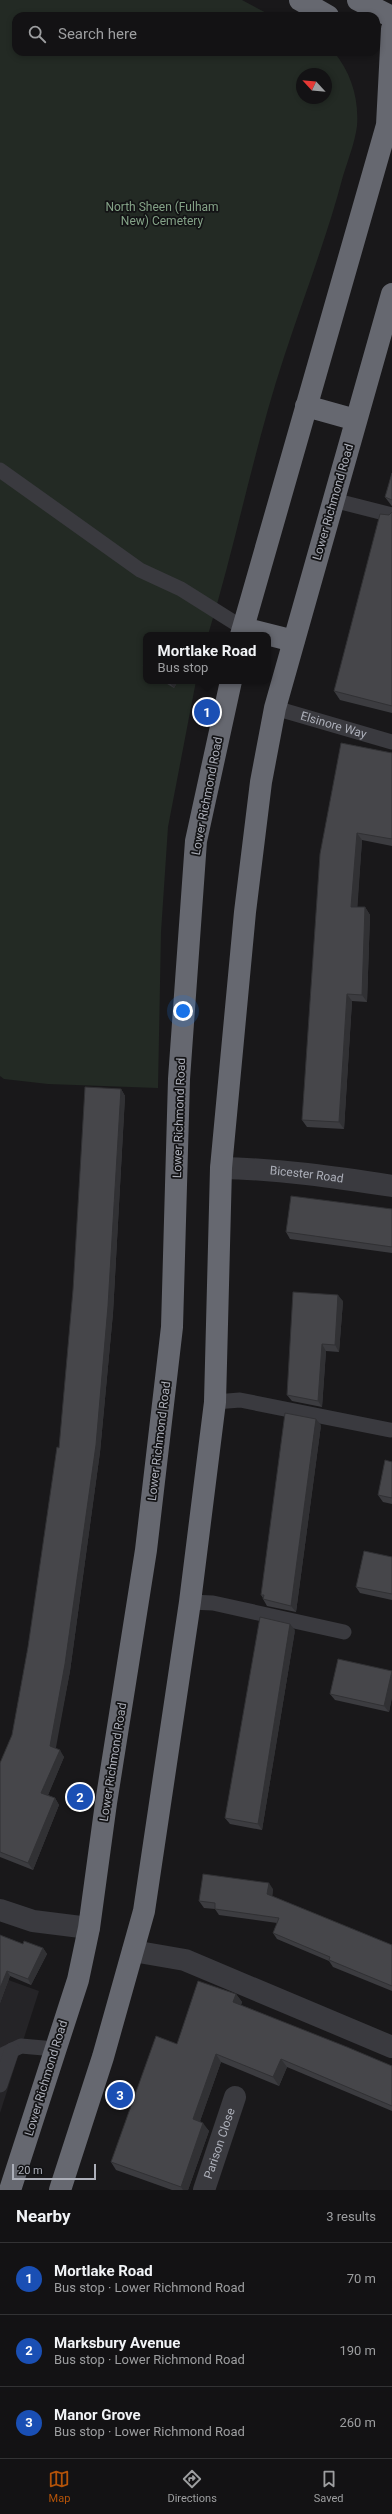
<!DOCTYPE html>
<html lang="en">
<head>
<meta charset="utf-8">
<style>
	body { margin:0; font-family:Roboto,sans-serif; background:#202022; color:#f1f3f6 }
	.compass { position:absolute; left:296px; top:68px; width:36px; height:36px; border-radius:50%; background:#131214; box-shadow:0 2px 6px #0003; rotate:296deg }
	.scale { position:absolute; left:12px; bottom:10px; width:84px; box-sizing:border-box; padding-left:4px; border:2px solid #acafb9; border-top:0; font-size:11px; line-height:14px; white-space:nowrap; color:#acafb9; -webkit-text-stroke:3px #131315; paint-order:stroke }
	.you { position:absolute; left:183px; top:1011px; width:14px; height:14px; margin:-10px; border:3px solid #fff; border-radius:50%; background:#1a73e8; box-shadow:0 0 0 6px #1a73e833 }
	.badge { display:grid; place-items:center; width:26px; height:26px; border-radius:50%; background:#b45309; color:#fff; font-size:13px; font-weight:700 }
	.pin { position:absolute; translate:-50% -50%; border:2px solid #fff; box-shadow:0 1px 4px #0006 }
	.popup { position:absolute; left:143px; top:632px; width:128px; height:52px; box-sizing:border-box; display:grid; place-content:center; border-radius:8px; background:#131214; filter:drop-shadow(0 1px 3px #0005); font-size:13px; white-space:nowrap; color:#9d9ea0 }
	.popup b { font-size:15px; color:#f1f3f6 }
	.popup::after { content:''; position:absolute; left:50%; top:100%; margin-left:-8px; border:8px solid transparent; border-top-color:#131214 }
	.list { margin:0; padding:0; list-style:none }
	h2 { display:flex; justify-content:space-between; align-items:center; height:52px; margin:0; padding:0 16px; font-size:17px }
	h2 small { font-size:13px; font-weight:400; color:#9d9ea0 }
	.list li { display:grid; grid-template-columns:26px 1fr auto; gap:12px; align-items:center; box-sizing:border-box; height:72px; padding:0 16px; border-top:1px solid #323234 }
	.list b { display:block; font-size:15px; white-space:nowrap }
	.list p { margin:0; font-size:13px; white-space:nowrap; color:#9d9ea0 }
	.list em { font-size:13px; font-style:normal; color:#9d9ea0 }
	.icon { flex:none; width:22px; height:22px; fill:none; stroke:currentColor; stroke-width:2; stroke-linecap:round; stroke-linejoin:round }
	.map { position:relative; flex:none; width:392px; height:2190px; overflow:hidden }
	.search { position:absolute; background:#131214; box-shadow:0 2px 6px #0003; left:12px; right:12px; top:12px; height:44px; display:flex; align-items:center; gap:10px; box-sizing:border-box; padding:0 14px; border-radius:12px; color:#9d9ea0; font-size:15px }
	.sheet { height:268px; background:#131214 }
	nav { display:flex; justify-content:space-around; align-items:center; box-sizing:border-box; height:56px; border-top:1px solid #323234; background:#131214; font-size:11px; color:#9d9ea0 }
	nav a { display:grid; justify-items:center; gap:2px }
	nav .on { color:#b45309 }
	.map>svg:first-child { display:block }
	.built { fill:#252427 }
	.green { fill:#232a24; fill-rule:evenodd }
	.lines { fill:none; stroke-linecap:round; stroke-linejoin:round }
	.lane { stroke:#3a3a3f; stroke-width:15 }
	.street { stroke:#3a3a3f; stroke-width:22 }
	.highway { stroke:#666870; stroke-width:22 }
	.wall { fill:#3c3c40 }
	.shaded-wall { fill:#313134 }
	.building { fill:#46464a; stroke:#313134 }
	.labels { text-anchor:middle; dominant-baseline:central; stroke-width:3.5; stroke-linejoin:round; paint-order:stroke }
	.park-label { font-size:12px; fill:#84a287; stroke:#131315 }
	.street-label { font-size:12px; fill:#acafb9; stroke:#131315 }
</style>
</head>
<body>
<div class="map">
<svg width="392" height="2190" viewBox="0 0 392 2190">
	<rect width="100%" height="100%" fill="#19181a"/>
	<path class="built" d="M 0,1977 L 39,1991 L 0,2113 Z"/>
	<path class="green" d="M 0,0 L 242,0 L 272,16 L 16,16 L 16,52 L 334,52 C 351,73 359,98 357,126 C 355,142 348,160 343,176 C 327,237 304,296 284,357 C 254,448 236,543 208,635 L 146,635 L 146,681 L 196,681 L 168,827 L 161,932 L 158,1088 L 48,1084 L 4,1079 L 0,1076 ZM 302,74 L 326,74 L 326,98 L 302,98 Z"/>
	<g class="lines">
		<g class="lane">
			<path d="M 0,470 L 140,570 L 181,589 L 243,628"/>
			<path d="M 333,500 L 392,515"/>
			<path id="s1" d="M 275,708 L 392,742"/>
			<path d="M 215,1402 L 240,1400 L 390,1430"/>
			<path d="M 190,1602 L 213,1603 L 344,1632"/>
			<path d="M 0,2056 L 21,2046 L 55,2049"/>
			<path d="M 0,2085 L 12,2050"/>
		</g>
		<g class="street">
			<path id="s2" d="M 221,1168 C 279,1169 335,1177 392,1186"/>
			<path d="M 0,1910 L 33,1921 L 89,1928"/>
			<path d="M 133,1951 L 185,1960 L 392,2047"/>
			<path id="s3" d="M 204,2190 L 235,2097"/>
		</g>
		<path class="highway" d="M 300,0 L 328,16
			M 358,0 L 392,17
			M 306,406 L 356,420
			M 243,628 L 294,641
			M 241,635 L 387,125 L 392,29
			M 10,2190 L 78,1980 L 89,1928 L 106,1803 L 146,1550 L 172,1327 L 179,1079 L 196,841 L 231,681
			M 60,2190 L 103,2057 L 144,1911 L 190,1602 L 215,1402 L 221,1168 L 245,912 L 261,782 L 275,708 L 392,294"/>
	</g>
	<path class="wall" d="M 392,473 L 392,506 L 391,505 L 385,497 Z
		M 392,512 L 392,713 L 340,700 L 334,691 L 389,515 Z
		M 162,681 L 178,681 L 174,688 Z
		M 341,743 L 392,753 L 392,846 L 362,840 L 357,907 L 365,907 L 370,915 L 367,1002 L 352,1001 L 344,1129 L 307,1127 L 302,1120 Z
		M 121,1089 L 125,1096 L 113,1313 L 100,1452 L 70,1671 L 55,1748 L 64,1757 L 48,1795 L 55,1798 L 59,1805 L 33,1870 L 0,1857 L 0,1763 L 12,1735 L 28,1647 L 59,1448 Z
		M 392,1209 L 392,1253 L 290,1239 L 286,1232 Z
		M 343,1301 L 339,1352 L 326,1351 L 322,1407 L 292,1401 L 287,1395 Z
		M 321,1425 L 296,1612 L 267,1606 L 263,1599 L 263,1598 L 261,1595 Z
		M 392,1462 L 392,1504 L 383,1502 L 378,1495 Z
		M 392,1557 L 392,1600 L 360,1593 L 356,1587 Z
		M 295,1630 L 262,1830 L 230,1824 L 225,1818 Z
		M 392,1671 L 392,1697 L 389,1712 L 335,1700 L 330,1694 Z
		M 273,1889 L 272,1896 L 392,1945 L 392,1991 L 333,1967 L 329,1961 L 277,1939 L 273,1933 L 277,1923 L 219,1915 L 215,1909 L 204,1908 L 199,1901 Z
		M 0,1935 L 23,1944 L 43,1948 L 47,1954 L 31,1985 L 10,1976 L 0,2003 Z
		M 236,1994 L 242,2002 L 241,2005 L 392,2066 L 392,2111 L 287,2067 L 279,2086 L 221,2062 L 200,2121 L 209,2131 L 188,2190 L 172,2190 L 116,2170 L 111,2162 L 177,2044 Z"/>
	<path class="shaded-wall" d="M 169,681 L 178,681 L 174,688 L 169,682 Z
		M 357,833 L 362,840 L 357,914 L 351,907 Z
		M 365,907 L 370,915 L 367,1002 L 362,995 Z
		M 347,994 L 352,1001 L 344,1129 L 339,1122 Z
		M 121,1089 L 125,1096 L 113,1313 L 100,1452 L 70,1671 L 55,1753 L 50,1746 Z
		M 338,1295 L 343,1301 L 339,1352 L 335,1345 Z
		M 322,1344 L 326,1351 L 322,1407 L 318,1401 Z
		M 316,1419 L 321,1425 L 296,1612 L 291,1606 Z
		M 290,1624 L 295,1630 L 262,1830 L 258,1824 Z
		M 392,1671 L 392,1697 L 389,1712 L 384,1706 Z
		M 60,1750 L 64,1757 L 46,1800 L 41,1793 Z
		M 55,1798 L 59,1805 L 33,1870 L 28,1863 Z
		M 269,1883 L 273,1889 L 272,1900 L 267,1894 Z
		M 43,1948 L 47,1954 L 31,1985 L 28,1979 Z
		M 7,1971 L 10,1976 L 0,2003 L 0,1988 Z
		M 236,1994 L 242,2002 L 239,2010 L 233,2002 Z
		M 216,2054 L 221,2062 L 198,2127 L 193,2119 Z
		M 281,2059 L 287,2067 L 279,2086 L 273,2077 Z
		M 203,2123 L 209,2131 L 188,2190 L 183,2190 L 181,2187 Z"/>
	<path class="building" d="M 392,473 L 392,500 L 385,497 Z
		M 392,512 L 392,706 L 334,691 L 380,514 L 389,515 Z
		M 146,661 L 146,668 L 143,666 Z
		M 341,743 L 392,753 L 392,839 L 357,833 L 351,907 L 365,907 L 362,995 L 347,994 L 339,1122 L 302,1120 L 320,854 Z
		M 85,1087 L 121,1089 L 108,1306 L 96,1445 L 65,1664 L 50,1746 L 60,1750 L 41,1793 L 55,1798 L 28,1863 L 0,1852 L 0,1763 L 12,1735 L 28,1647 L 57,1447 L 59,1448 L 73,1290 Z
		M 291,1196 L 392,1209 L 392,1247 L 286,1232 Z
		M 293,1292 L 338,1295 L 335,1345 L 322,1344 L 318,1401 L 287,1395 Z
		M 285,1413 L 316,1419 L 291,1606 L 263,1599 L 264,1595 L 261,1595 Z
		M 385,1460 L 392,1462 L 392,1498 L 378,1495 Z
		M 364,1551 L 392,1557 L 392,1594 L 356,1587 Z
		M 260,1617 L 290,1624 L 258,1824 L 225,1818 Z
		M 338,1659 L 392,1671 L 384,1706 L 330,1694 Z
		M 203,1874 L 269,1883 L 267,1894 L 392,1945 L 392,1986 L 329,1960 L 330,1957 L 273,1933 L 279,1918 L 215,1909 L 215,1903 L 199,1901 Z
		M 0,1935 L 23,1944 L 24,1941 L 43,1948 L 28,1979 L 7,1971 L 0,1988 Z
		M 198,1981 L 236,1994 L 233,2002 L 347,2047 L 392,2066 L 392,2106 L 281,2059 L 273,2077 L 216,2054 L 193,2119 L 203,2123 L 181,2187 L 111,2162 L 156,2036 L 177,2044 Z"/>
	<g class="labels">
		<g class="park-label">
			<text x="162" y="207">North Sheen (Fulham<tspan x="162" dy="14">New) Cemetery</tspan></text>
		</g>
		<g class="street-label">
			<text transform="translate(333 502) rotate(-74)">Lower Richmond Road</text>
			<text stroke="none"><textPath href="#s1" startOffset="61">Elsinore Way</textPath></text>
			<text transform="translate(207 796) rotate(-79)">Lower Richmond Road</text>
			<text transform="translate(179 1118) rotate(-88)">Lower Richmond Road</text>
			<text stroke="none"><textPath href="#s2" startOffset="86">Bicester Road</textPath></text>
			<text transform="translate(159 1441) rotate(-83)">Lower Richmond Road</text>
			<text transform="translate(113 1762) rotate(-81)">Lower Richmond Road</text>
			<text transform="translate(46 2078) rotate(-73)">Lower Richmond Road</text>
			<text stroke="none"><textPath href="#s3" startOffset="49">Parison Close</textPath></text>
		</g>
	</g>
</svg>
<svg class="compass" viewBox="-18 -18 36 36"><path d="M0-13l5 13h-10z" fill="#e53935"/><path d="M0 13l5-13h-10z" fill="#9d9ea0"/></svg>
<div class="scale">20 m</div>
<div class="you"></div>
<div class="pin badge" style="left:207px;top:712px;background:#1a4fb4">1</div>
<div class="popup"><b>Mortlake Road</b>Bus stop</div>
<div class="pin badge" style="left:80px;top:1797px;background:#1a4fb4">2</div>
<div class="pin badge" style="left:120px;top:2095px;background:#1a4fb4">3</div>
<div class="search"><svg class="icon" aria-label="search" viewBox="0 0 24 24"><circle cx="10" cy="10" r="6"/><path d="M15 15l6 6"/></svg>Search here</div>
</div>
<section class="sheet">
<h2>Nearby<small>3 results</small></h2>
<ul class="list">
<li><span class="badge" style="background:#1a4fb4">1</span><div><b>Mortlake Road</b><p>Bus stop · Lower Richmond Road</p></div><em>70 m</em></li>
<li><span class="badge" style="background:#1a4fb4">2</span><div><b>Marksbury Avenue</b><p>Bus stop · Lower Richmond Road</p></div><em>190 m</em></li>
<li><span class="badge" style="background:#1a4fb4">3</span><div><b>Manor Grove</b><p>Bus stop · Lower Richmond Road</p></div><em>260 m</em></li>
</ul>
</section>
<nav>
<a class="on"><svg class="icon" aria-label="map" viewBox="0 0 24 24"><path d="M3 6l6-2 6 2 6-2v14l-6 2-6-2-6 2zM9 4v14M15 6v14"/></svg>Map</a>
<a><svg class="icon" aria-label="directions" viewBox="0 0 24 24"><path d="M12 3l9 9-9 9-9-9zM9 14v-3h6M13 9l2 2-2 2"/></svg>Directions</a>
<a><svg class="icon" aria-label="saved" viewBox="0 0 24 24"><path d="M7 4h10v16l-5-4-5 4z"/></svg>Saved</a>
</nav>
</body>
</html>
